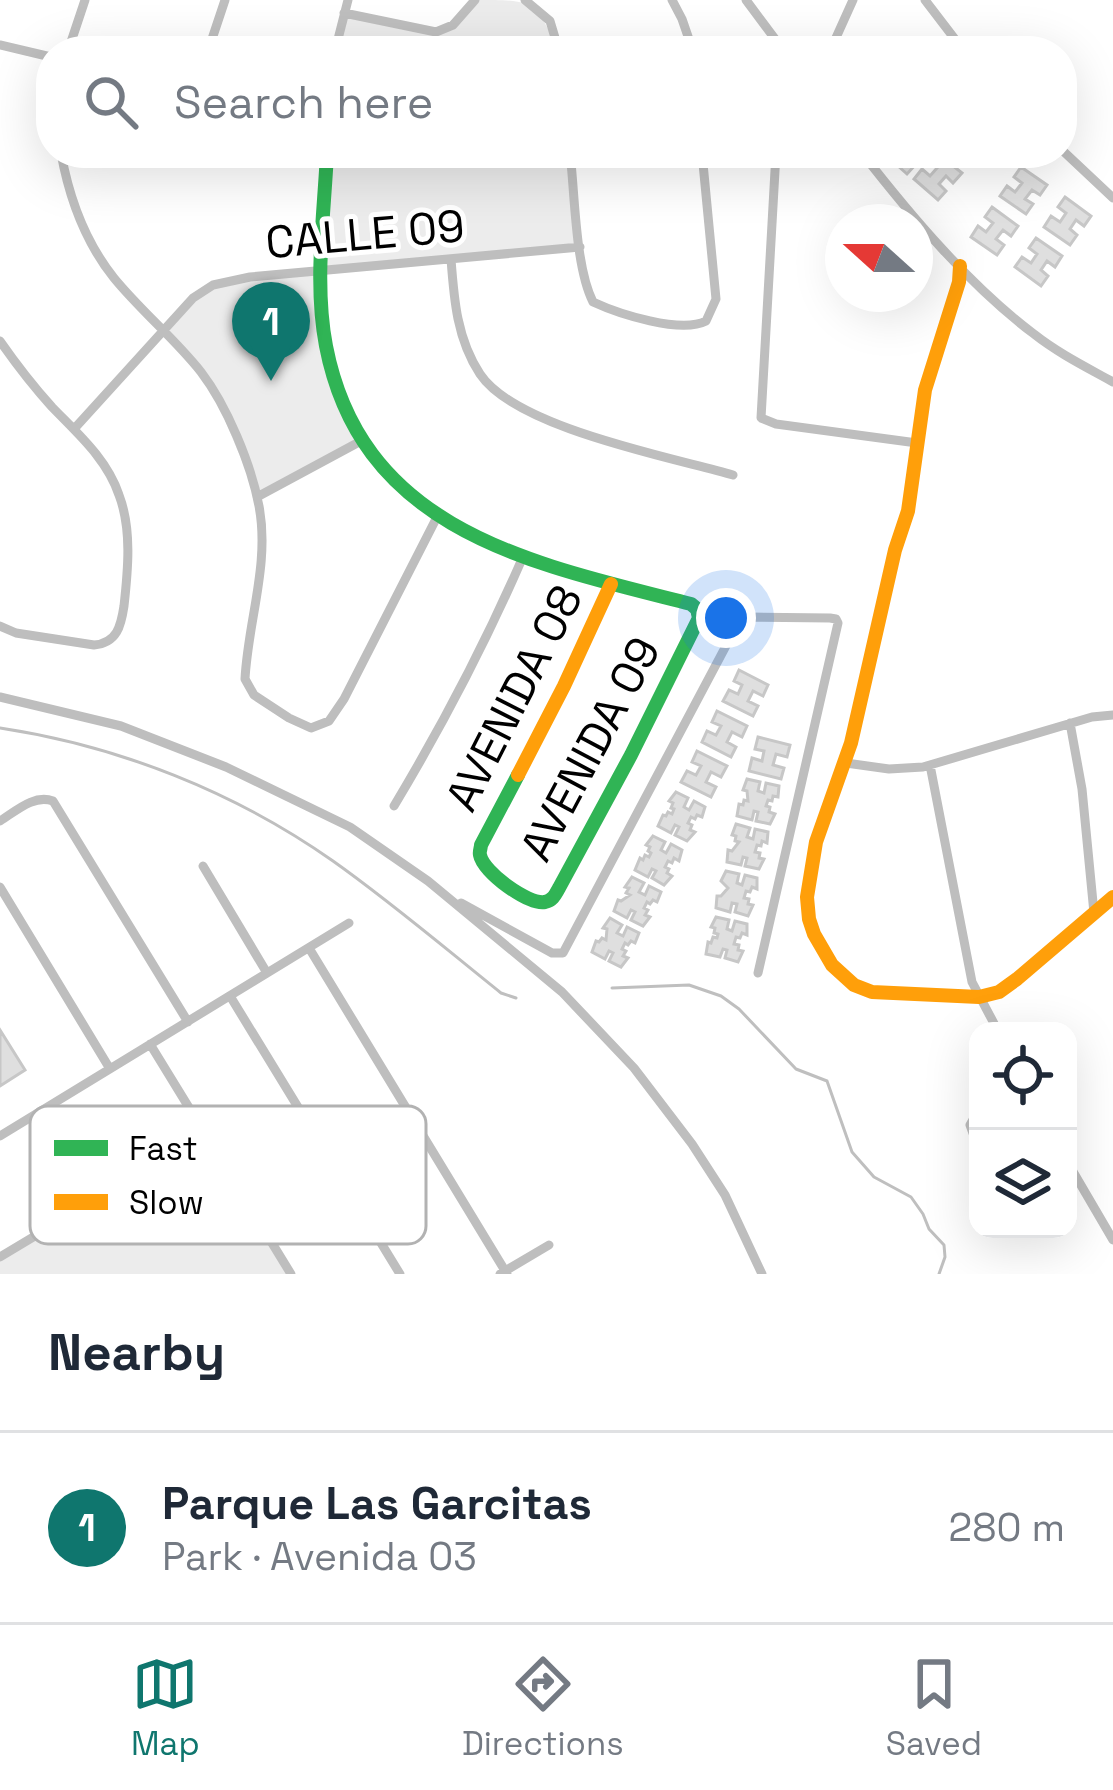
<!DOCTYPE html>
<html lang="en">
<head>
<meta charset="utf-8">
<style>
	body { margin:0; font-family:"Space Grotesk",sans-serif; background:#f2f2f3; color:#1f2937 }
	.controls { position:absolute; right:36px; bottom:36px; display:grid; overflow:hidden; border-radius:24px; box-shadow:0 12px 48px #0002 }
	.controls button { width:108px; height:108px; display:grid; place-items:center; padding:0; border:0; border-bottom:3px solid #e0e1e3; background:#fff; color:#1f2937; font:60px sans-serif }
	.compass { position:absolute; left:825px; top:204px; width:108px; height:108px; border-radius:50%; background:#fff; box-shadow:0 12px 48px #0002; rotate:291deg }
	.you { position:absolute; left:726px; top:618px; width:42px; height:42px; margin:-30px; border:9px solid #fff; border-radius:50%; background:#1a73e8; box-shadow:0 0 0 18px #1a73e833 }
	.badge { display:grid; place-items:center; width:78px; height:78px; border-radius:50%; background:#0f766e; color:#fff; font-size:39px; font-weight:700 }
	.pin { position:absolute; translate:-50% -99px; filter:drop-shadow(0 3px 6px #0008) }
	.pin::after { content:''; position:absolute; top:63px; width:42px; height:36px; background:inherit; clip-path:polygon(0 0,100% 0,50% 100%) }
	.list { margin:0; padding:0; list-style:none }
	h2 { display:flex; justify-content:space-between; align-items:center; height:156px; margin:0; padding:0 48px; font-size:51px }
	h2 small { font-size:39px; font-weight:400; color:#747a83 }
	.list li { display:grid; grid-template-columns:78px 1fr auto; gap:36px; align-items:center; box-sizing:border-box; height:192px; padding:0 48px; border-top:3px solid #e0e1e3 }
	.list b { display:block; font-size:45px; white-space:nowrap }
	.list p { margin:0; font-size:39px; white-space:nowrap; color:#747a83 }
	.list em { font-size:39px; font-style:normal; color:#747a83 }
	.icon { flex:none; width:66px; height:66px; fill:none; stroke:currentColor; stroke-width:2; stroke-linecap:round; stroke-linejoin:round }
	.map { position:relative; flex:none; width:1113px; height:1274px; overflow:hidden }
	.search { position:absolute; background:#fff; box-shadow:0 12px 48px #0002; left:36px; right:36px; top:36px; height:132px; display:flex; align-items:center; gap:30px; box-sizing:border-box; padding:0 42px; border-radius:48px; color:#747a83; font-size:45px }
	.sheet { height:348px; background:#fff }
	nav { display:flex; justify-content:space-around; align-items:center; box-sizing:border-box; height:168px; border-top:3px solid #e0e1e3; background:#fff; font-size:33px; color:#747a83 }
	nav a { display:grid; justify-items:center; gap:6px }
	nav .on { color:#0f766e }
	.map>svg:first-child { display:block }
	.green { fill:#ececec }
	.lines { fill:none; stroke-linecap:round; stroke-linejoin:round }
	.stream { stroke:#bfbfbf; stroke-width:3 }
	.building { fill:#dfdfdf; stroke:#c7c7c7; stroke-width:3 }
	.street { stroke:#bebebe; stroke-width:9 }
	.fast { stroke:#30b455; stroke-width:14 }
	.slow { stroke:#ff9f0a; stroke-width:14 }
	.labels { text-anchor:middle; dominant-baseline:central; stroke-width:10; stroke-linejoin:round; paint-order:stroke }
	.street-label { font-size:45px; fill:#000; stroke:#fff }
	.key { fill:#fff; stroke:#b2b2b2; stroke-width:3 }
	.key-label { font-size:33px; fill:#000 }
</style>
</head>
<body>
<div class="map">
<svg width="1113" height="1274" viewBox="0 0 1113 1274">
	<rect width="100%" height="100%" fill="#fff"/>
	<path class="green" d="M 475,0 C 536,0 534,0 559,51 L 335,51 L 344,13 L 445,30 Z
		M 327,153 L 570,153 L 580,247 L 323,271 L 326,347 L 361,441 L 257,497 L 211,387 L 162,330 L 213,285 L 323,271 Z
		M 205,1134 L 292,1274 L 0,1274 L 0,1257 Z"/>
	<g class="lines">
		<path class="stream" d="M 0,728 C 119,746 235,792 333,861 C 391,902 446,949 501,993 L 516,998
			M 612,988 L 689,985 L 721,996 L 739,1009 L 796,1069 L 827,1081 L 852,1152 L 874,1177 L 911,1197 L 923,1214 L 929,1229 L 944,1245 L 945,1257 L 939,1274"/>
	</g>
	<path class="building" d="M 899,153 L 926,153 L 907,174 L 897,165 L 904,158 Z
		M 937,153 L 962,173 L 953,183 L 946,176 L 939,184 L 946,191 L 938,200 L 914,179 L 922,169 L 930,176 L 937,168 L 930,161 Z
		M 1021,167 L 1047,185 L 1040,195 L 1032,190 L 1025,199 L 1033,204 L 1026,214 L 1000,196 L 1007,186 L 1015,192 L 1022,183 L 1014,177 Z
		M 1065,197 L 1091,216 L 1084,226 L 1076,220 L 1070,229 L 1077,235 L 1070,245 L 1044,227 L 1051,216 L 1060,222 L 1066,213 L 1058,207 Z
		M 992,207 L 1018,226 L 1011,236 L 1003,230 L 996,239 L 1004,245 L 997,255 L 971,237 L 978,226 L 986,232 L 993,223 L 985,217 Z
		M 1036,238 L 1062,256 L 1055,267 L 1047,261 L 1041,270 L 1048,276 L 1041,286 L 1015,267 L 1022,257 L 1031,263 L 1037,254 L 1029,248 Z
		M 739,670 L 768,685 L 763,696 L 753,691 L 748,701 L 758,706 L 753,716 L 723,701 L 729,690 L 738,694 L 742,685 L 734,681 Z
		M 717,711 L 747,726 L 742,737 L 732,732 L 727,742 L 736,747 L 731,757 L 702,742 L 707,731 L 716,735 L 721,726 L 712,722 Z
		M 758,737 L 790,745 L 787,757 L 776,754 L 773,765 L 784,768 L 781,779 L 749,771 L 752,758 L 762,761 L 764,751 L 755,749 Z
		M 697,751 L 727,766 L 721,777 L 711,772 L 706,782 L 716,787 L 711,797 L 681,782 L 687,771 L 696,775 L 701,766 L 692,762 Z
		M 747,779 L 760,782 L 758,791 L 764,793 L 766,783 L 779,786 L 778,797 L 773,796 L 772,801 L 768,800 L 766,806 L 770,807 L 769,812 L 775,814 L 770,824 L 756,821 L 758,812 L 754,811 L 752,820 L 737,816 L 739,804 L 743,805 L 744,800 L 748,801 L 747,791 L 743,790 Z
		M 676,792 L 688,798 L 684,807 L 689,810 L 694,801 L 705,807 L 702,817 L 697,815 L 695,819 L 691,817 L 688,823 L 692,825 L 690,830 L 695,832 L 687,841 L 675,835 L 679,827 L 675,825 L 671,833 L 658,826 L 663,815 L 666,816 L 668,812 L 672,814 L 674,809 L 671,808 L 673,803 L 669,801 Z
		M 736,824 L 750,828 L 747,837 L 753,839 L 755,829 L 768,832 L 767,843 L 762,841 L 761,846 L 757,845 L 755,852 L 760,853 L 759,858 L 764,859 L 759,869 L 745,866 L 747,858 L 743,857 L 741,865 L 727,862 L 728,850 L 732,851 L 739,842 L 735,841 L 736,836 L 732,835 Z
		M 653,836 L 665,842 L 661,850 L 666,853 L 671,844 L 682,850 L 679,861 L 674,858 L 672,863 L 668,861 L 665,867 L 669,869 L 667,873 L 672,876 L 664,885 L 652,878 L 656,871 L 652,869 L 648,877 L 635,870 L 640,858 L 643,860 L 645,855 L 649,857 L 651,853 L 648,851 L 650,847 L 646,845 Z
		M 726,871 L 739,874 L 737,883 L 742,885 L 745,875 L 757,878 L 757,889 L 752,887 L 750,892 L 746,891 L 744,898 L 749,899 L 748,904 L 753,905 L 748,916 L 735,912 L 737,904 L 732,903 L 730,912 L 716,908 L 717,896 L 721,896 L 728,888 L 721,881 Z
		M 632,877 L 644,883 L 639,892 L 645,895 L 649,886 L 661,892 L 657,902 L 653,900 L 650,904 L 647,902 L 644,908 L 648,910 L 645,915 L 650,917 L 643,926 L 631,920 L 635,912 L 631,910 L 627,918 L 614,911 L 618,900 L 621,901 L 630,895 L 626,893 L 629,888 L 625,887 Z
		M 716,917 L 729,920 L 727,929 L 732,931 L 735,921 L 747,924 L 747,935 L 742,933 L 740,938 L 736,937 L 734,944 L 739,945 L 738,950 L 743,951 L 738,962 L 725,958 L 727,950 L 723,949 L 720,957 L 706,954 L 708,942 L 711,943 L 713,937 L 717,938 L 718,934 L 714,933 L 715,928 L 711,927 Z
		M 610,918 L 622,925 L 617,933 L 623,936 L 627,927 L 639,933 L 635,943 L 631,941 L 628,945 L 625,943 L 622,949 L 626,951 L 623,956 L 628,958 L 621,967 L 609,961 L 613,953 L 609,951 L 605,959 L 592,952 L 596,941 L 599,942 L 602,938 L 606,940 L 607,929 L 603,928 Z
		M 0,1030 L 25,1070 L 0,1086 Z"/>
	<g class="lines">
		<path class="street" d="M 525,0 L 550,21 L 559,51
			M 672,0 L 682,19 L 693,51
			M 746,0 L 784,51
			M 925,0 L 964,51
			M 344,13 L 436,32 L 453,25 L 475,0
			M 0,45 L 51,57
			M 68,51 L 85,0
			M 208,51 L 225,0
			M 335,51 L 348,0
			M 830,51 L 853,0
			M 1062,150 L 1113,198
			M 61,153 C 69,197 86,243 114,278 C 141,311 175,339 201,372 C 227,406 251,464 259,506 C 270,564 248,621 245,679 L 254,695 L 289,718 L 311,728 L 329,721 L 344,699 L 437,517
			M 570,153 C 575,194 575,266 593,302 C 619,314 681,334 706,321 L 716,299 L 702,153
			M 776,153 L 761,418 L 776,424 L 917,443
			M 862,153 C 911,216 970,286 1034,334 C 1058,353 1086,367 1113,382
			M 451,259 C 454,300 457,339 480,374 C 516,428 670,457 733,475
			M 0,341 C 16,364 33,386 52,407 C 78,434 107,459 119,495 C 132,529 128,570 124,606 C 121,626 117,643 94,645 L 16,633 L 0,626
			M 74,429 L 193,298 L 213,285 L 250,277 L 580,247
			M 257,497 L 361,441
			M 0,697 L 121,726 L 226,767 L 350,827 L 428,881 L 562,992 L 634,1068 L 692,1144 L 725,1195 L 762,1274
			M 1070,723 L 1082,789 L 1094,913
			M 846,763 L 889,769 L 923,767 L 1092,717 L 1113,715
			M 930,765 L 972,982 L 998,1031
			M 394,806 C 442,726 485,644 522,559
			M 0,821 C 16,811 34,794 53,801 L 188,1022
			M 203,866 L 267,973
			M 0,887 L 110,1069
			M 461,903 L 552,953 L 563,953 L 736,627 L 743,619 L 751,617 L 830,618 L 836,619 L 838,623 L 758,973
			M 309,948 L 507,1274
			M 230,996 L 400,1274
			M 150,1044 L 291,1274
			M 978,1111 L 970,1125 L 978,1147
			M 0,1136 L 349,923
			M 1068,1163 L 1113,1240
			M 0,1257 L 205,1134
			M 500,1274 L 549,1245"/>
		<path class="fast" d="M 327,153 C 324,216 314,284 326,346 C 362,532 534,564 691,604 L 697,609 L 699,618 L 631,755 L 559,888 C 555,895 553,900 545,902 C 528,905 483,872 480,855 C 479,852 481,848 481,845 L 518,775"/>
		<path class="slow" d="M 960,266 L 959,282 L 925,390 L 908,511 L 895,550 L 851,743 L 816,842 L 807,897 L 809,919 L 814,934 L 832,965 L 854,985 L 872,992 L 979,997 L 999,992 L 1017,979 L 1113,897
			M 518,775 L 564,686 L 611,584"/>
	</g>
	<g class="labels">
		<g class="street-label">
			<text transform="translate(365 234) rotate(-5)">CALLE 09</text>
			<text transform="translate(514 698) rotate(-63)">AVENIDA 08</text>
			<text transform="translate(590 749) rotate(-62)">AVENIDA 09</text>
		</g>
	</g>
	<rect x="30" y="1106" width="396" height="138" rx="18" class="key"/>
	<rect x="54" y="1140" width="54" height="16" fill="#30b455"/>
	<rect x="54" y="1194" width="54" height="16" fill="#ff9f0a"/>
	<g class="key-label">
		<text x="129" y="1160">Fast</text>
		<text x="129" y="1214">Slow</text>
	</g>
</svg>
<div class="controls">
<button><svg class="icon" aria-label="locate" viewBox="0 0 24 24"><circle cx="12" cy="12" r="6"/><path d="M12 2v4M12 18v4M2 12h4M18 12h4"/></svg></button>
<button><svg class="icon" aria-label="layers" viewBox="0 0 24 24"><path d="M12 4l9 5-9 5-9-5zM3 14l9 5 9-5"/></svg></button>
</div>
<svg class="compass" viewBox="-18 -18 36 36"><path d="M0-13l5 13h-10z" fill="#e53935"/><path d="M0 13l5-13h-10z" fill="#747a83"/></svg>
<div class="you"></div>
<div class="pin badge" style="left:271px;top:381px">1</div>
<div class="search"><svg class="icon" aria-label="search" viewBox="0 0 24 24"><circle cx="10" cy="10" r="6"/><path d="M15 15l6 6"/></svg>Search here</div>
</div>
<section class="sheet">
<h2>Nearby<small></small></h2>
<ul class="list">
<li><span class="badge">1</span><div><b>Parque Las Garcitas</b><p>Park · Avenida 03</p></div><em>280 m</em></li>
</ul>
</section>
<nav>
<a class="on"><svg class="icon" aria-label="map" viewBox="0 0 24 24"><path d="M3 6l6-2 6 2 6-2v14l-6 2-6-2-6 2zM9 4v14M15 6v14"/></svg>Map</a>
<a><svg class="icon" aria-label="directions" viewBox="0 0 24 24"><path d="M12 3l9 9-9 9-9-9zM9 14v-3h6M13 9l2 2-2 2"/></svg>Directions</a>
<a><svg class="icon" aria-label="saved" viewBox="0 0 24 24"><path d="M7 4h10v16l-5-4-5 4z"/></svg>Saved</a>
</nav>
</body>
</html>
